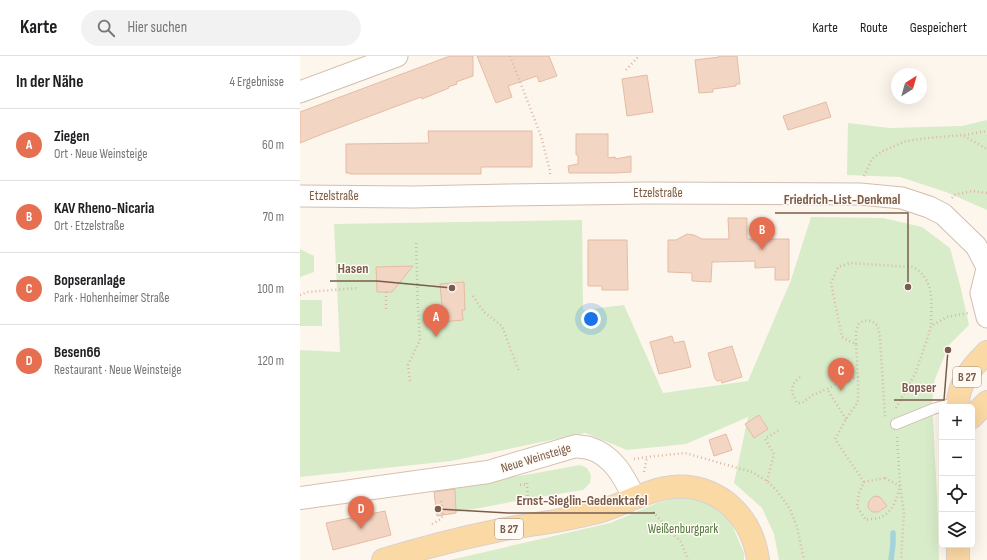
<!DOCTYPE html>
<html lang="de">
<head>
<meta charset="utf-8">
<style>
	body { margin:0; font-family:"Sofia Sans Condensed",sans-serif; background:#f2f2f2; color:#202124 }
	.controls { position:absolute; right:12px; bottom:12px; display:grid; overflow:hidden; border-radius:6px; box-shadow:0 4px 16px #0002 }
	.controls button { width:36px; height:36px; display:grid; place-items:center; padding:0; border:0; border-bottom:1px solid #e0e0e0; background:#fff; color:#202124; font:20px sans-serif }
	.compass { position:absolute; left:591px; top:12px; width:36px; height:36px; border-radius:50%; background:#fff; box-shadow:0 4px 16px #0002; rotate:37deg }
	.you { position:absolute; left:291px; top:263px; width:14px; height:14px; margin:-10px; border:3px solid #fff; border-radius:50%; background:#1a73e8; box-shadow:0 0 0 6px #1a73e833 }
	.badge { display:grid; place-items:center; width:26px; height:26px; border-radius:50%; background:#e76f51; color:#fff; font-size:13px; font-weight:700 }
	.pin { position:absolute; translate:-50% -33px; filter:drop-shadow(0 1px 2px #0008) }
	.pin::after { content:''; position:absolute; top:21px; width:14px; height:12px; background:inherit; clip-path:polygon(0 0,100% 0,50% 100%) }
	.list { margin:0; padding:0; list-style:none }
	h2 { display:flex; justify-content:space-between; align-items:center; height:52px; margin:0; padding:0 16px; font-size:17px }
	h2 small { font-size:13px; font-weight:400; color:#757577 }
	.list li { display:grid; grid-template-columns:26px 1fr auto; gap:12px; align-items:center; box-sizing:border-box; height:72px; padding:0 16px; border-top:1px solid #e0e0e0 }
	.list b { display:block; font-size:15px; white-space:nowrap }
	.list p { margin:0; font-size:13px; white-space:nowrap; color:#757577 }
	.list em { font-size:13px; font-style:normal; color:#757577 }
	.icon { flex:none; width:22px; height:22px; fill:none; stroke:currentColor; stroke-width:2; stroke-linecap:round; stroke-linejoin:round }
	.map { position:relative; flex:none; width:687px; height:504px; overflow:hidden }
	header { display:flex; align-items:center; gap:24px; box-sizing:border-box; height:56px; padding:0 20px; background:#fff; border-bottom:1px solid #e0e0e0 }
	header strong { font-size:19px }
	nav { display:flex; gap:22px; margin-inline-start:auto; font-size:14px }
	.search { width:280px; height:36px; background:#f2f2f2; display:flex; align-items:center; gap:10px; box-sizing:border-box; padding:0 14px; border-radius:22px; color:#757577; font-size:15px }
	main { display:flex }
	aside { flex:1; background:#fff }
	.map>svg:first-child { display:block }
	.green { fill:#d8ecc9 }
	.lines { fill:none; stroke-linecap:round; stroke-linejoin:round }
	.stream { stroke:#a5d3da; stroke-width:5.5 }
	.building { fill:#f3d5c3; stroke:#e6bba3 }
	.lane-casing { stroke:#d1beb0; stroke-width:12 }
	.street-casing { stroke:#d1beb0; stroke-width:23 }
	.secondary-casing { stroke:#d6c0b0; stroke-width:24 }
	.primary-casing { stroke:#dad1cd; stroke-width:24 }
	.path { stroke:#d9b8a5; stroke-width:2.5; stroke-dasharray:1 3; stroke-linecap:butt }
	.lane { stroke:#fff; stroke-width:10 }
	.street { stroke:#fff; stroke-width:21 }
	.secondary { stroke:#fff; stroke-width:22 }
	.primary { stroke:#fbd9a5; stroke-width:22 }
	.labels { text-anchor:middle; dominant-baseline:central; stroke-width:3; stroke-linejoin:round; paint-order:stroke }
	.shield { fill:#fffaf3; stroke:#a28b7f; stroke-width:1 }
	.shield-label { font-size:12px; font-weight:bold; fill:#7a5c4d }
	.street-label { font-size:13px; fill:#7a5c4d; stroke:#fffaf3 }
	.park-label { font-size:13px; fill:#537a41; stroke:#fffaf3 }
	.leader { fill:none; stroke:#7a5c4d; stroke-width:1.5 }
	.callout-dot { fill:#7a5c4d; stroke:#fffaf3; stroke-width:1.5 }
	.callout-label { font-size:14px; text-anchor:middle; font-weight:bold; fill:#7a5c4d; stroke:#fffaf3; stroke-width:3; stroke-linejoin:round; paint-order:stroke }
</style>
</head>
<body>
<header>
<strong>Karte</strong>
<div class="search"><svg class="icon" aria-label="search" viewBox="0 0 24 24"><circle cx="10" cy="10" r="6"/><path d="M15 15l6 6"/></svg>Hier suchen</div>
<nav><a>Karte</a><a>Route</a><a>Gespeichert</a></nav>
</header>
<main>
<aside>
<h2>In der Nähe<small>4 Ergebnisse</small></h2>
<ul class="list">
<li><span class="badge">A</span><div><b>Ziegen</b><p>Ort · Neue Weinsteige</p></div><em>60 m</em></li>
<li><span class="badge">B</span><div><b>KAV Rheno-Nicaria</b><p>Ort · Etzelstraße</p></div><em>70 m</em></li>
<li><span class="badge">C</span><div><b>Bopseranlage</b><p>Park · Hohenheimer Straße</p></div><em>100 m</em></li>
<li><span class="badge">D</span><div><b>Besen66</b><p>Restaurant · Neue Weinsteige</p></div><em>120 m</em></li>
</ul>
</aside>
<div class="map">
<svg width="687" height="504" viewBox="0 0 687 504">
	<rect width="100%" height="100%" fill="#fdf6ec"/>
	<path class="green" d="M 687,64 L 687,154 L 646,136 L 600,121 L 547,119 L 548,67 L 589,72 L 662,70 Z
		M 511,161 L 583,162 L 622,171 L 650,192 L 661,233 L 669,269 L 649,289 L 635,323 L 632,346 L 637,440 L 639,504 L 479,504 L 474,478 L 462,452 L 434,427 L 448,361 L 386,388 L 327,394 L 285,377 L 151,405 L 0,421 L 0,294 L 40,296 L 34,168 L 282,164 L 283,254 L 324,249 L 363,337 L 448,325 L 491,224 Z
		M 0,193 L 14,200 L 14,216 L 0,221 Z
		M 0,244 L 22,244 L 22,270 L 0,270 Z
		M 280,409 L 287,412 L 291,419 L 290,427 L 283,434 L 227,443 L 137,460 L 133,431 L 225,419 Z
		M 382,440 L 405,445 L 430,464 L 444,497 L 444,504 L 150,504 L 310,467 L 357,447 Z"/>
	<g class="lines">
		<path class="stream" d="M 591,504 L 593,488 L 593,477"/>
	</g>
	<path class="building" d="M 150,0 L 173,0 L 173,20 L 156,26 L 157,28 L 148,31 L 149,32 L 122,43 L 121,41 L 25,77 L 0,87 L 0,56 Z
		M 177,0 L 249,0 L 257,20 L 239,26 L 237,20 L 208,30 L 212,41 L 196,47 Z
		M 419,0 L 437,0 L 440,28 L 436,28 L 436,30 L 413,33 L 413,36 L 399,37 L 395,4 L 419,1 Z
		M 347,19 L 353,56 L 327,60 L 322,23 Z
		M 526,46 L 531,61 L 488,74 L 483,60 Z
		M 128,75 L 232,75 L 232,111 L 181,111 L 181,118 L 50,118 L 50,117 L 46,117 L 46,88 L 129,87 Z
		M 276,78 L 308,78 L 308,102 L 315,101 L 316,103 L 331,100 L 331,116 L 315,117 L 269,117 L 268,110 L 278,108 L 278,99 L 276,99 Z
		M 428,162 L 447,162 L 447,183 L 489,183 L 489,224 L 475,224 L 475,211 L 455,212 L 455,205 L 412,206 L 411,226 L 392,225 L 392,217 L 368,216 L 368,184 L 376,184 L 387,178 L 394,179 L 402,183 L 429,183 Z
		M 288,184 L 327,184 L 328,234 L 302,234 L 302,230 L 288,230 Z
		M 113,210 L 92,236 L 77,236 L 76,211 Z
		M 164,226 L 165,254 L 162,254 L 163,264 L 141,266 L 140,250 L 142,250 L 140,228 Z
		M 372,280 L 374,287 L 384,285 L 391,311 L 359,318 L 350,286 Z
		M 432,290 L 442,321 L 422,327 L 421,324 L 417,325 L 415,323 L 408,297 Z
		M 459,359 L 468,373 L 454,382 L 445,368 Z
		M 426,378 L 432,394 L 414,400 L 409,384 Z
		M 155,433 L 156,457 L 137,460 L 134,436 Z
		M 574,440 L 580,441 L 587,450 L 578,456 L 572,456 L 568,451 L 569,445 Z
		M 85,455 L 91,479 L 33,494 L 26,467 Z"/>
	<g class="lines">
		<g class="lane-casing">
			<path id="lane" d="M 596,368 L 633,353 L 657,346"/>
		</g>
		<g class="street-casing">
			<path id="street" d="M 0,36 L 97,0
				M 0,140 L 113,141 L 208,139 L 347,137 L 560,138 L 602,142 L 629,151 L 643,158 L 676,190 L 687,211
				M 687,213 L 681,237 L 687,261"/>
		</g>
		<g class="secondary-casing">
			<path id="secondary" d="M 0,442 L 188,416 L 276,390 C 280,391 285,391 289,392 C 313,399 324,421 334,441"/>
		</g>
		<g class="primary-casing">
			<path id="primary" d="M 658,351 C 657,328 672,311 687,296
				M 672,361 L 687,346
				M 658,489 L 658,504
				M 83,504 C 122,492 161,482 200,474 C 225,469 250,467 275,461 C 284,459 293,457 301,455 C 336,444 365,422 403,434 C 428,442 446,462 454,486 C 456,492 457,498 458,504"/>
		</g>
		<path class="path" d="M 210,0 L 241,80 L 250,115 L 250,119
			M 326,14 L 339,0
			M 664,80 L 687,93
			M 564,120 L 572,103 L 583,95 L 606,85 L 628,82 L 664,79 L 687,75
			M 652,142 L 654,139 L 672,135 L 687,137
			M 86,236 L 86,255
			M 0,239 L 7,236 L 58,232
			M 173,240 L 184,256 L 202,270 L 219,315
			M 556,288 L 556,276 L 559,267 C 568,263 571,264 578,270 L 580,282 L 585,361
			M 500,321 L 493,328 L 492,337 L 497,347 L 502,347 L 513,339 L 527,333
			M 110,325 L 108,309 L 120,284 L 118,254 L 116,184
			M 596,352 L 615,318 L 627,284 L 631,270 L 647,261 L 668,257
			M 546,363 L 527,333 L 543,325 L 558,321
			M 597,381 L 600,430 L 604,457 L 601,504
			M 334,403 L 347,401 L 385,397 L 452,416 L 467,425 L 477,435 L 490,453 L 497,471 L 504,504
			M 344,416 L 347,401
			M 585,422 L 600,430 C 597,442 593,457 579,462 C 575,463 570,463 566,464 L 557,451 L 559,437 L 564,426 Z
			M 467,425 L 474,398 L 465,383 L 479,374
			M 564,426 L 535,383 L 546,363 L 558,346 L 558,321 L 556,288 L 549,285 L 542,281 L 531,227 L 538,211 L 550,207 L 612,211 C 615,212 618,214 620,216 C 635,229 631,253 631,270
			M 227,427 L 228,450
			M 220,429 L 227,428
			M 353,456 L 381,486 L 388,504
			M 132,468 L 141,463 L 143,459 L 141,442"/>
		<use href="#lane" class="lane"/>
		<use href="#street" class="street"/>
		<use href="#secondary" class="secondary"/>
		<use href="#primary" class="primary"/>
	</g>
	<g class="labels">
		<g class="shield">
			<rect x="653" y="311" width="28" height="20" rx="3"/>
			<rect x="195" y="463" width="28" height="20" rx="3"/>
		</g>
		<g class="shield-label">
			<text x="667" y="321">B 27</text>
			<text x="209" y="473">B 27</text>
		</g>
		<g class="street-label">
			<text x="358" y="137">Etzelstraße</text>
			<text x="34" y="140">Etzelstraße</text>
			<text transform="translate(236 402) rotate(-17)">Neue Weinsteige</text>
		</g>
		<g class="park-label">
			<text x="383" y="473">Weißenburgpark</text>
		</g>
	</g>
	<path class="leader" d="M608 231L608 157H475M152 232L77 225H30M648 294L644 344H594M138 453L208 457H355"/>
	<g class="callout-dot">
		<circle cx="608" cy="231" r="4"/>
		<circle cx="152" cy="232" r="4"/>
		<circle cx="648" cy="294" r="4"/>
		<circle cx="138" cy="453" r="4"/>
	</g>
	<g class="callout-label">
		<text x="542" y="148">Friedrich-List-Denkmal</text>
		<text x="53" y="217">Hasen</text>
		<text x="619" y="336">Bopser</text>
		<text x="282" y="449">Ernst-Sieglin-Gedenktafel</text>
	</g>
</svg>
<div class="controls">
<button>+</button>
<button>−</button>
<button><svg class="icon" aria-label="locate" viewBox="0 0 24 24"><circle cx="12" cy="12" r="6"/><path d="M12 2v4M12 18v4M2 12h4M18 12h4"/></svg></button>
<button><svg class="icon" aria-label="layers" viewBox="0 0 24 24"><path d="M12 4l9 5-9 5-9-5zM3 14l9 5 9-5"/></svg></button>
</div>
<svg class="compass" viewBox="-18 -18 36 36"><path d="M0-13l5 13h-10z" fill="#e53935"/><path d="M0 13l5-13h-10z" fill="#757577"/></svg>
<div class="you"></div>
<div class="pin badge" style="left:136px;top:281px">A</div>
<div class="pin badge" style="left:462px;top:194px">B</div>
<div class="pin badge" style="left:541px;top:335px">C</div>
<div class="pin badge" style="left:61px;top:473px">D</div>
</div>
</main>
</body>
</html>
